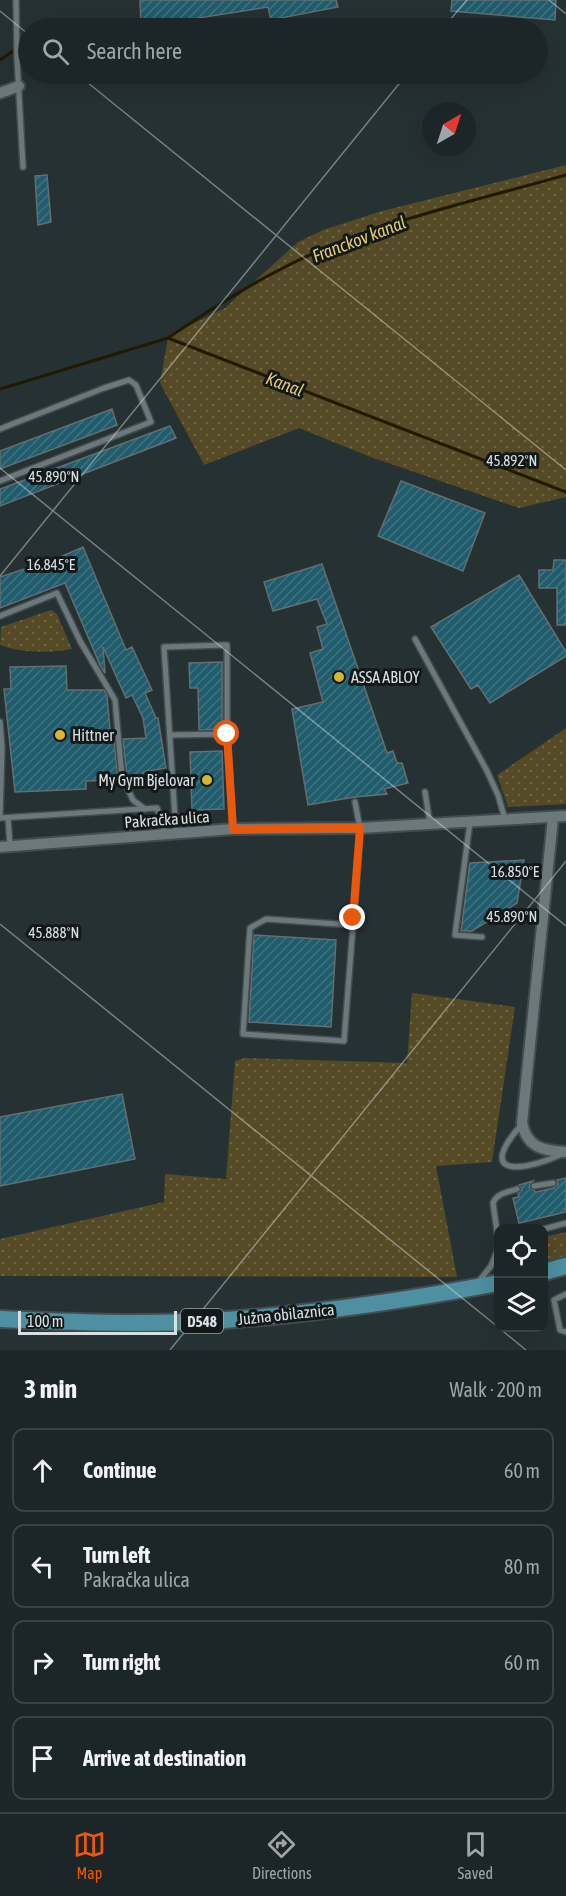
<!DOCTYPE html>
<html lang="en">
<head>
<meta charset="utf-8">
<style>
	body { margin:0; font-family:"Asap Condensed",sans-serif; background:#293133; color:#f1f3f6 }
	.controls { position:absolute; right:18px; bottom:18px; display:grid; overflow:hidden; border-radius:12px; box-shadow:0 6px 24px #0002 }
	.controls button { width:54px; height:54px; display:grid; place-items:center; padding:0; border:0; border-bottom:2px solid #3a4244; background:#1c2527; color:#f1f3f6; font:30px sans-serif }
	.compass { position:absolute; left:422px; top:102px; width:54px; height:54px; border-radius:50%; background:#1c2527; box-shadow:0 6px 24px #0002; rotate:39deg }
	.scale { position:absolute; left:18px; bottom:15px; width:159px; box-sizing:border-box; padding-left:6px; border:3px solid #d9e0e2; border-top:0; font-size:16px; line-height:21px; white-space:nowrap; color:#d9e0e2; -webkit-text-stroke:4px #131819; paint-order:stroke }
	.stop { position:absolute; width:18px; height:18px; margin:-14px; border:4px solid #ea580c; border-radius:50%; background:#fff }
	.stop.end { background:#ea580c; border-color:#fff; box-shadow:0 2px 6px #0008 }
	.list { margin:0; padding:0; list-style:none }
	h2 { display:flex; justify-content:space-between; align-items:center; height:78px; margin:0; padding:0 24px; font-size:26px }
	h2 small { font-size:20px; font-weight:400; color:#a0a5a7 }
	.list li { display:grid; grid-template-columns:39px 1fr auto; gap:18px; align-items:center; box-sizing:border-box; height:84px; margin:0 12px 12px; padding:0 12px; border:2px solid #3a4244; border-radius:12px }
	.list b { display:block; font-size:22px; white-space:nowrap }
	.list p { margin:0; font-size:20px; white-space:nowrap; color:#a0a5a7 }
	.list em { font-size:20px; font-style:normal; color:#a0a5a7 }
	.icon { flex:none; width:33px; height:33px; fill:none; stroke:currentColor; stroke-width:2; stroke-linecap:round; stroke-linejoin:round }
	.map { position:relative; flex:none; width:566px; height:1350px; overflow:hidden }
	.search { position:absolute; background:#1c2527; box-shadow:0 6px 24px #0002; left:18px; right:18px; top:18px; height:66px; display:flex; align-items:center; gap:15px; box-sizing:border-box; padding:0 21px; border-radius:33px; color:#a0a5a7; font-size:22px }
	.sheet { height:462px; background:#1c2527 }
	nav { display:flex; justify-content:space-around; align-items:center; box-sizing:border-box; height:84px; border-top:2px solid #3a4244; background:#1c2527; font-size:16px; color:#a0a5a7 }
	nav a { display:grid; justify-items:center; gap:3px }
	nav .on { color:#ea580c }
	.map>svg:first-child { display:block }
	.grass { fill:url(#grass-dots) }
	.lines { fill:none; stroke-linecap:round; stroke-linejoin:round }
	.stream { stroke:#211900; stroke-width:3 }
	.building { fill:url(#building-hatch); stroke:#626e72; stroke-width:1.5 }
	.lane-casing { stroke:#434d4f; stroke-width:8 }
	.street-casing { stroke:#434d4f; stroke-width:14 }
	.primary-casing { stroke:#434d4f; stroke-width:20 }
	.lane { stroke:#6c797c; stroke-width:5 }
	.street { stroke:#6c797c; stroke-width:10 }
	.primary { stroke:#4e90a1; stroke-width:16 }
	.route { stroke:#ea580c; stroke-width:8 }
	.ticks { fill:none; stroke:#d9e0e2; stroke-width:1.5; stroke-opacity:0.45 }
	.poi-dot { fill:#d5b534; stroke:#131819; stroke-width:2 }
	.labels { text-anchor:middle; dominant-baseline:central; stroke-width:6; stroke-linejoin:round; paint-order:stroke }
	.shield { fill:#131819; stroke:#9ea4a6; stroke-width:1.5 }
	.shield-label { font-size:15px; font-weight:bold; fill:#d9e0e2 }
	.poi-label { font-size:16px; fill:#d9e0e2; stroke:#131819; text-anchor:start }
	.street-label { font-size:16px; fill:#d9e0e2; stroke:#131819 }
	.water-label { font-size:18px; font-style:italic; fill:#e3ca72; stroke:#131819 }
	.ticks-label { font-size:15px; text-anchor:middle; fill:#d9e0e2; stroke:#131819; stroke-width:6; stroke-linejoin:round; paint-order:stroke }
</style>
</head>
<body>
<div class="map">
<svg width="566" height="1350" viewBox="0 0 566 1350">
	<defs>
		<pattern id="grass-dots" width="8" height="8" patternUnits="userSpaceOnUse" patternTransform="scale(1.5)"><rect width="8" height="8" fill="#554a25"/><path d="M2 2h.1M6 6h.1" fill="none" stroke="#6d6444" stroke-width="1.8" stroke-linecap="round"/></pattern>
		<pattern id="building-hatch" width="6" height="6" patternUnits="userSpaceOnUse" patternTransform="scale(1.5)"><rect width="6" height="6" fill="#205c6c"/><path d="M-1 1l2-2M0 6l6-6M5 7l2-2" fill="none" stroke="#407381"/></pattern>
	</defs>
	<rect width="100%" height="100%" fill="#263134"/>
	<path class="grass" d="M 566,165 L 566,497 L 519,508 L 368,456 L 299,428 L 204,465 L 160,383 L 168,338 L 178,331 L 225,308 L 298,242 L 323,230 L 382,211 Z
		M 51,610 L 57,614 L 72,649 C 52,653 19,653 0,645 L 1,627 Z
		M 566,728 L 566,804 L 508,807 L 497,775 Z
		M 412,993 L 515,1007 L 492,1162 L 436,1166 L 457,1277 L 0,1276 L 0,1239 L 164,1202 L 165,1174 L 226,1179 L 235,1061 L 245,1058 L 407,1063 Z
		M 566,1232 L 566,1256 L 544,1262 L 544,1237 Z"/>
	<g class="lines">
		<path class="stream" d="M 0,60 L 16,49
			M 168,338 C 232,294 299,254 373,230 C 436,209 502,193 566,175
			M 0,389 L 168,338 L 566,492"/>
	</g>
	<path class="building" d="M 140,0 L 336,0 L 338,7 L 271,20 L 268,7 L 141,27 Z
		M 452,0 L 556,0 L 555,20 L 451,11 Z
		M 47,175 L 51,222 L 38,225 L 35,176 Z
		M 112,409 L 117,425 L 0,469 L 0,451 Z
		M 170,426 L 176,438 L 0,506 L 0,489 Z
		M 401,481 L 485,513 L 463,571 L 378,536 Z
		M 83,547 L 126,650 L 132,647 L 152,690 L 145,693 L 156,718 L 158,718 L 166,768 L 143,772 L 143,781 L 130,782 L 127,776 L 123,739 L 146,738 L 143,718 L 132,695 L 126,698 L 103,647 L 105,673 L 100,665 L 65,583 L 0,608 L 0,577 L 58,558 Z
		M 554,560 L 566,560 L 566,625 L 557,625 L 557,588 L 539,588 L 539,570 L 553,570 Z
		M 322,564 L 387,753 L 393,751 L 397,763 L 402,763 L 408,783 L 384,789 L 387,794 L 355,797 L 308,805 L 292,709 L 323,702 L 310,653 L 323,649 L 317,627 L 327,624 L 317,599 L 273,611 L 264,582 Z
		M 519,575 L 566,652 L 566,656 L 490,703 L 478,685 L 471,689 L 431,627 Z
		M 222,662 L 222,729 L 199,730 L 198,688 L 190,688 L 189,663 Z
		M 66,666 L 67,690 L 104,690 L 107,696 L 111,740 L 114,740 L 118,780 L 86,781 L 86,789 L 15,792 L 4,689 L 11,689 L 10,667 Z
		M 222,751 L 224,809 L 192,810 L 190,752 Z
		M 524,860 L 517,903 L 472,931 L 461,931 L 470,863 Z
		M 254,935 L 336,940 L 331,1027 L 249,1022 Z
		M 122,1094 L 135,1159 L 0,1186 L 0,1117 Z
		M 566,1178 L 566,1212 L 519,1223 L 513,1198 L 519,1197 L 518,1194 L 522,1190 L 519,1185 L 533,1181 L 530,1184 L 529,1187 L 536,1192 L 554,1188 L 558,1184 L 557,1180 Z"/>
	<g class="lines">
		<g class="lane-casing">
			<path id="lane" d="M 16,0 L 17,59 L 23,167
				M 0,429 L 104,388 L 129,380 L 136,385 L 151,422 L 0,481
				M 0,616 L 57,593 L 80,641 L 115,700 L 122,777 L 133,800 L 145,809
				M 415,639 L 487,771 L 498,795 L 505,819
				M 0,722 L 2,748 L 0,818
				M 170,735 L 227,734
				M 425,792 L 430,824
				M 0,818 L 157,808 L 165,833
				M 8,818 L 10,846
				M 470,822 L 455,935 L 482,937
				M 176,833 L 164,647 L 227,645 L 227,734 L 233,829
				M 352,925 L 266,919 L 250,928 L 243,1034 L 344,1041 L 359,849 L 360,828 L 355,802
				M 522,1124 C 474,1178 523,1172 562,1154
				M 534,1186 L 553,1183
				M 544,1229 L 566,1223
				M 498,1239 L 493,1203 C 497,1193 508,1192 517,1189
				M 479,1281 L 491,1266 L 498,1249
				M 566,1294 L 554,1300 L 560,1330 L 566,1332"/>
		</g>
		<g class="street-casing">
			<path id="street" d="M 0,93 L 19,86
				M 553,818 L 522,1123 C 527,1148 544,1151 566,1152
				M 0,847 L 233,829 L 360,828 L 566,816"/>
		</g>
		<g class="primary-casing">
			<path id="primary" d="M 544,1272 L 566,1266
				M 0,1319 C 69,1322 140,1325 210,1321 C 307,1315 403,1301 498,1283"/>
		</g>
		<use href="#lane" class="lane"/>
		<use href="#street" class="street"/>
		<use href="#primary" class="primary"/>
	</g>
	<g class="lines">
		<path class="route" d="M 227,734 L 233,829 L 360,828 L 353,918"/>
	</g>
	<path class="ticks" d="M 549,0 L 566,14M 0,11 L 28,34M 443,28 L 467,0M 77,74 L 566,470M 0,468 L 566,926M 0,576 L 407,74M 0,924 L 498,1327M 499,1328 L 526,1350M 170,1350 L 566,861"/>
	<g class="poi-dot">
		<circle cx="339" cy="677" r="6"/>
		<circle cx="60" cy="735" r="6"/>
		<circle cx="207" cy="780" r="6"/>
	</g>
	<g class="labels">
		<rect class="shield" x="181" y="1309" width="42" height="24" rx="4.5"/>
		<g class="shield-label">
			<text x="202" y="1321">D548</text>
		</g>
		<g class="poi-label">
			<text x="351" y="677">ASSA ABLOY</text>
			<text x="72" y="735">Hittner</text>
			<text x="195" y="780" text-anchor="end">My Gym Bjelovar</text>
		</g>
		<g class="street-label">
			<text transform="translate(167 819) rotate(-4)">Pakračka ulica</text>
			<text transform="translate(286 1314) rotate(-6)">Južna obilaznica</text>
		</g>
		<g class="water-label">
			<text transform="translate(359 239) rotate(-21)">Franckov kanal</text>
			<text transform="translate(285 384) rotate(21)">Kanal</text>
		</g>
	</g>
	<g class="ticks-label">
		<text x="512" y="466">45.892°N</text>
		<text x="54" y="482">45.890°N</text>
		<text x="51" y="570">16.845°E</text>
		<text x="515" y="877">16.850°E</text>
		<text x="512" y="922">45.890°N</text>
		<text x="54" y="938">45.888°N</text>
	</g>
</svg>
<div class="controls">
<button><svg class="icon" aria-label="locate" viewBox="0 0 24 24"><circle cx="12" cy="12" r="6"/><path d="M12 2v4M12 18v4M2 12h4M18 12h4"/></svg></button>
<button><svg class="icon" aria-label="layers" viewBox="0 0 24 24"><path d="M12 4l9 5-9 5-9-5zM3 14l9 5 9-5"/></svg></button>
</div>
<svg class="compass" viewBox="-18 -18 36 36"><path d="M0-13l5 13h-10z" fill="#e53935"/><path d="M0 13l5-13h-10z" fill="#a0a5a7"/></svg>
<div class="scale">100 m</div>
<div class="stop" style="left:227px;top:734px"></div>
<div class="stop end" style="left:353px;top:918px"></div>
<div class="search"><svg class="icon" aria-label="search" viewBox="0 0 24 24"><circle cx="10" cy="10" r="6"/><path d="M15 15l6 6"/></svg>Search here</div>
</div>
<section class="sheet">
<h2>3 min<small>Walk · 200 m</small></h2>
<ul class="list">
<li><svg class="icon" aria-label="ahead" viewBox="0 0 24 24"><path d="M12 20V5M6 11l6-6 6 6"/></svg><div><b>Continue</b></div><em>60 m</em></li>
<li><svg class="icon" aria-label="left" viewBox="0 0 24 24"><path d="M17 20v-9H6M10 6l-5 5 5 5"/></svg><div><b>Turn left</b><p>Pakračka ulica</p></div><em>80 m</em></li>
<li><svg class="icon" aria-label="right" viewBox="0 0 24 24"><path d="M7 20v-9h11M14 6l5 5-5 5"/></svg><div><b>Turn right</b></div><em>60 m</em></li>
<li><svg class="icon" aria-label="arrive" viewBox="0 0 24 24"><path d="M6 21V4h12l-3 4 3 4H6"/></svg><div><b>Arrive at destination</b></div></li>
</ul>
</section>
<nav>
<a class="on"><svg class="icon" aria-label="map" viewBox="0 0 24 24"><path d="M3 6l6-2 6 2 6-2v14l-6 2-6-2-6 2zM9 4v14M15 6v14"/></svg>Map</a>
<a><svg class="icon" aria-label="directions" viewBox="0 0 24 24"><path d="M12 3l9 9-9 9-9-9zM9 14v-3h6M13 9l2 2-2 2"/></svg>Directions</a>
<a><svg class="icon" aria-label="saved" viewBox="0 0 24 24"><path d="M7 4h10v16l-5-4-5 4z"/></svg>Saved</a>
</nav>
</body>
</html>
